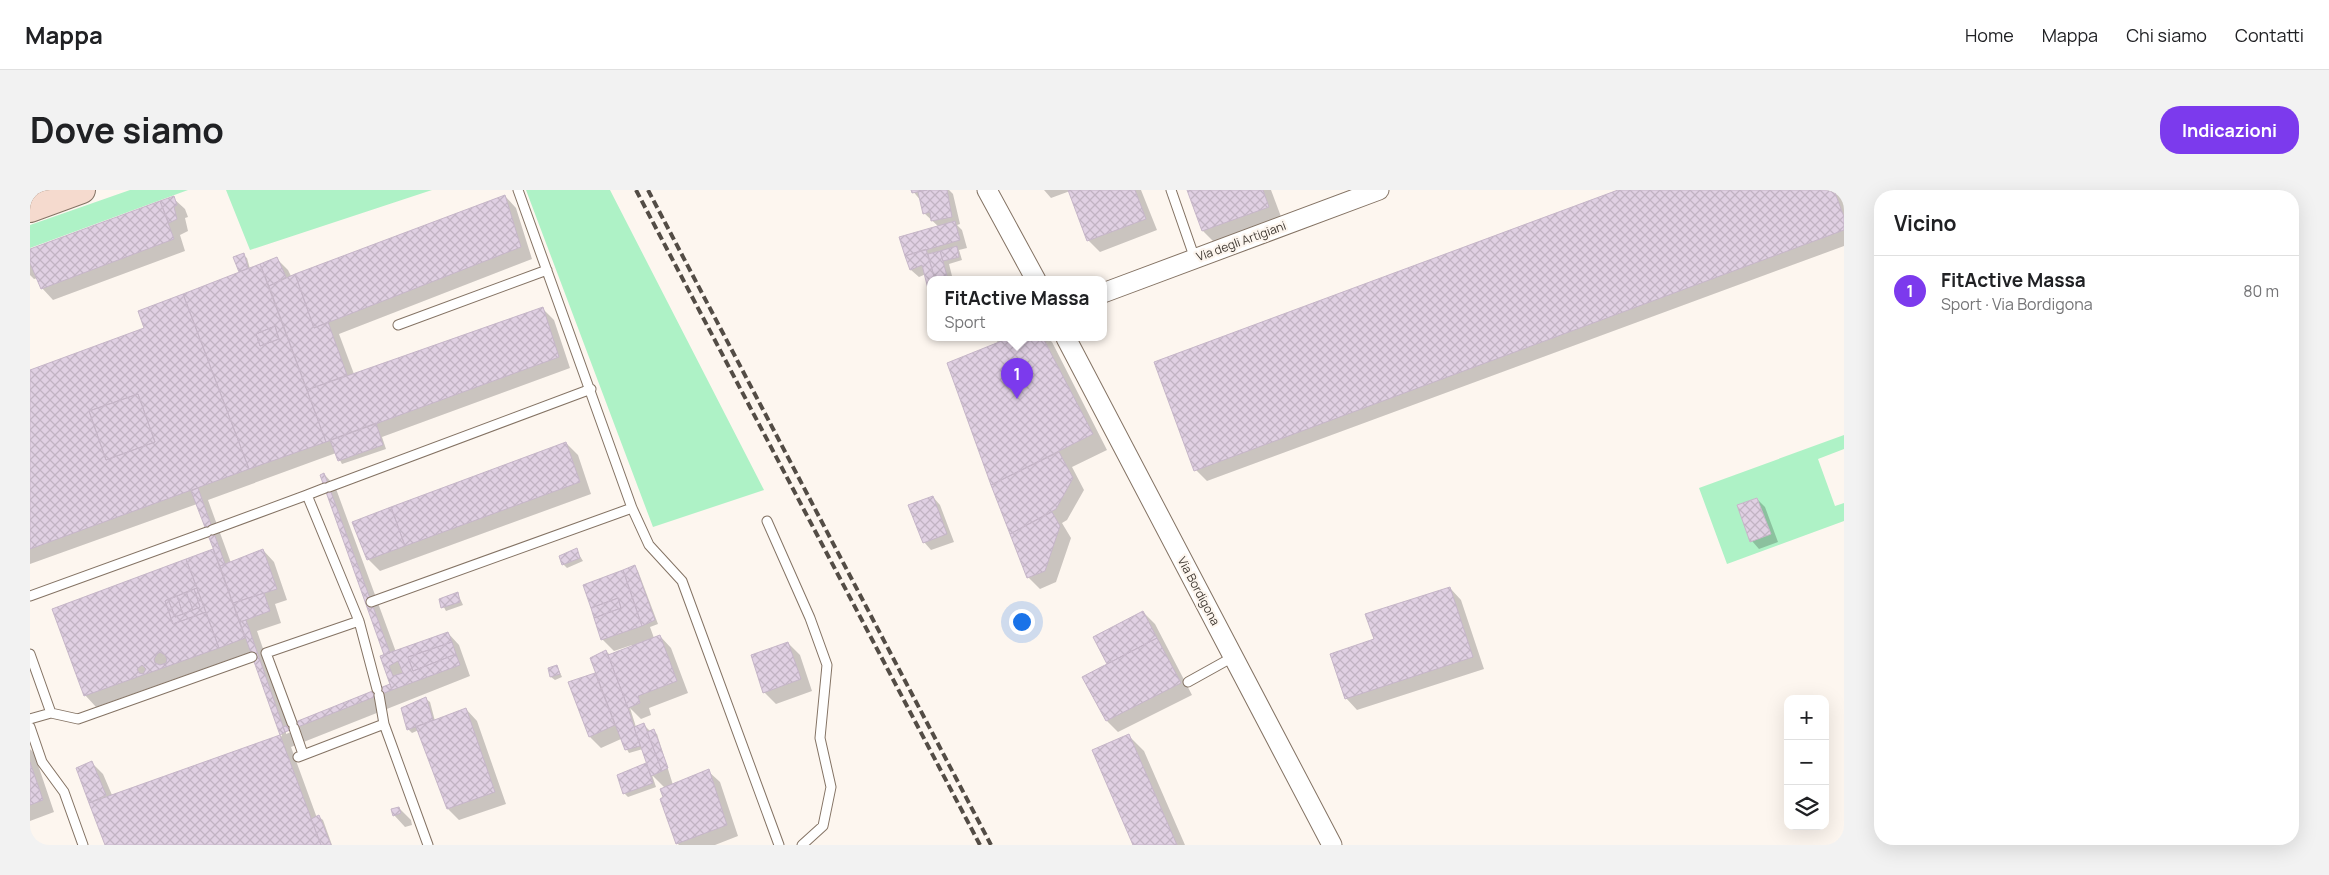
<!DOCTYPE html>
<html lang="it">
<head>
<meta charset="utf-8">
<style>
	body { margin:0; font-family:Manrope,sans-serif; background:#f2f2f2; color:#202124 }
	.controls { position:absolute; right:15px; bottom:15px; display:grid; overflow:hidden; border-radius:10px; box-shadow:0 5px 20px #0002 }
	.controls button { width:45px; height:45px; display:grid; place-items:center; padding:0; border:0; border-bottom:1px solid #e0e0e0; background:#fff; color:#202124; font:25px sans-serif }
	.you { position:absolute; left:991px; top:431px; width:18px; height:18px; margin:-12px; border:4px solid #fff; border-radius:50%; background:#1a73e8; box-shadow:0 0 0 8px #1a73e833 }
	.badge { display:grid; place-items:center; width:32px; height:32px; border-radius:50%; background:#7c3aed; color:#fff; font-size:16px; font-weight:700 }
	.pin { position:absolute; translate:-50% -41px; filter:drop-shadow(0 1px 2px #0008) }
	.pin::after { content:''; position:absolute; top:26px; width:18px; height:15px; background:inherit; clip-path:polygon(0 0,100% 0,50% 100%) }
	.popup { position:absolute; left:897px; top:86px; width:180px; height:65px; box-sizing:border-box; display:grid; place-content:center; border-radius:10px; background:#fff; filter:drop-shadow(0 1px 4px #0005); font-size:16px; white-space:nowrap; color:#757577 }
	.popup b { font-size:19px; color:#202124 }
	.popup::after { content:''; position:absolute; left:50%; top:100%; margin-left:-10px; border:10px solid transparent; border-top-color:#fff }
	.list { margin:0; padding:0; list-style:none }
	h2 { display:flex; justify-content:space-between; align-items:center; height:65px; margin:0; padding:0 20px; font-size:21px }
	h2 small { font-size:16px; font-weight:400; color:#757577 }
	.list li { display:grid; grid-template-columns:32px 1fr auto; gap:15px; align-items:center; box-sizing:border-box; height:70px; padding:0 20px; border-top:1px solid #e0e0e0 }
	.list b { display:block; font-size:19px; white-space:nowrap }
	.list p { margin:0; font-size:16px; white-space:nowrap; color:#757577 }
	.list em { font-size:16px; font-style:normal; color:#757577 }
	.icon { flex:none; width:28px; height:28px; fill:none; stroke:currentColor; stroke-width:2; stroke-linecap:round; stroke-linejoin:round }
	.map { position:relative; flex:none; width:1814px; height:655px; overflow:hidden; border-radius:20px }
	header { display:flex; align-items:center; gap:30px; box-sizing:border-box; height:70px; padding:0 25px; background:#fff; border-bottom:1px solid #e0e0e0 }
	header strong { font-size:24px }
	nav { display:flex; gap:28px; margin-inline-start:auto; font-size:18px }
	.intro { display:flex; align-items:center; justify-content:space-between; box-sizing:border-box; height:120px; padding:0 30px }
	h1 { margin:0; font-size:35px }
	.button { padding:12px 22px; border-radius:20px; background:#7c3aed; color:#fff; font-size:18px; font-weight:700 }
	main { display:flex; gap:30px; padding:0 30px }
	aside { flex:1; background:#fff; border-radius:20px; box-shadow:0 5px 20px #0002 }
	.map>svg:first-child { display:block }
	.grass { fill:#aef2c6; fill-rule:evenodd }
	.shadow { fill:#0003; fill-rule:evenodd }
	.building { fill:url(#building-cross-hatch); stroke:#c6b6c8; fill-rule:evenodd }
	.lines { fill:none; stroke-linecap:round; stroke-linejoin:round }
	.lane-casing { stroke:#847364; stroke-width:11 }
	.street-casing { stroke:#847364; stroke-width:21 }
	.secondary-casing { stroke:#847364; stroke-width:28 }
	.lane { stroke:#fff; stroke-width:9 }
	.street { stroke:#fff; stroke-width:19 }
	.secondary { stroke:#f5dace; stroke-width:26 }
	.rail { stroke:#534c45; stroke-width:4; stroke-dasharray:8 4; stroke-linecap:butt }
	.labels { text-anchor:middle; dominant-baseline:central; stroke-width:4.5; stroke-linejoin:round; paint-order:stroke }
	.street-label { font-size:12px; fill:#3f3831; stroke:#fdf6ef }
</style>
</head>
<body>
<header>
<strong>Mappa</strong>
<nav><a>Home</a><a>Mappa</a><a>Chi siamo</a><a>Contatti</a></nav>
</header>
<div class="intro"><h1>Dove siamo</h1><a class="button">Indicazioni</a></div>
<main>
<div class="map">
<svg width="1814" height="655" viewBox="0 0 1814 655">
	<defs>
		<pattern id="building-cross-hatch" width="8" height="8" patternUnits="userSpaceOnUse" patternTransform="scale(1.25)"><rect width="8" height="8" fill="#e0d0e3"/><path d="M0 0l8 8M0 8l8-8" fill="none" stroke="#c1b3c3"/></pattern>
	</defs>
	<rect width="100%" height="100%" fill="#fdf6ef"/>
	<path class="grass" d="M 100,0 L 158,0 L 0,58 L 0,35 Z
		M 196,0 L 402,0 L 220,60 Z
		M 496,0 L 580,0 L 734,300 L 623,337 Z
		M 1814,245 L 1814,259 L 1788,269 L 1805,316 L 1814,313 L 1814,331 L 1697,374 L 1669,298 ZM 1727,308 L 1741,344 L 1707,315 Z"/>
	<path class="shadow" d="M 882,0 L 919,0 L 923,4 L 930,34 L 927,35 L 932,40 L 937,58 L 929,60 L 932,70 L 919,74 L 923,90 L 901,90 L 901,103 L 896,84 L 889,87 L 881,80 L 871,48 L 909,37 L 894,23 L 891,11 Z
		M 1014,0 L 1111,0 L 1127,40 L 1070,62 L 1058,50 L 1040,1 L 1021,8 Z
		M 1158,0 L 1241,0 L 1253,32 L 1188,56 L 1173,41 Z
		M 1592,0 L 1810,0 L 1814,10 L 1814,56 L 1177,291 L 1166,280 Z
		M 475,6 L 486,18 L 502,69 L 309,144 L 324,184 L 513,119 L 524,130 L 540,178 L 352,247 L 356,259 L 312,274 L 306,263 L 178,310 L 201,373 L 233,360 L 244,372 L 257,410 L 245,414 L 251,433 L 227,441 L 259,535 L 361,495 L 356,466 L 294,284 L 305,296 L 366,462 L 418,443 L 429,455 L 440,486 L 261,557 L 287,628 L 289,627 L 293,630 L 302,655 L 77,655 L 47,578 L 62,573 L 73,584 L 82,605 L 252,546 L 221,462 L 66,517 L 55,505 L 24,420 L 185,360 L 167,314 L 0,374 L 0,182 L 115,138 L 211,82 L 205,68 L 213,65 L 217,68 L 220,79 L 247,69 L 258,80 L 261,86 ZM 263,538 L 264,541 L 256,544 L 256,541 Z
		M 143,8 L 155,19 L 158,27 L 155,28 L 158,41 L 150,45 L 155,61 L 23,110 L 12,98 L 8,88 L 4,89 L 0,85 L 0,61 Z
		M 963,148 L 1017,148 L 1022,152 L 1077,260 L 1042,277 L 1054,300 L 1037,330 L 1032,333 L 1041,348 L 1026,392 L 1010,399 L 998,387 L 919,174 L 969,153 Z
		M 536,253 L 548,265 L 561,304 L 350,381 L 338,369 Z
		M 903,307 L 910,315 L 924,352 L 901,360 L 894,352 Z
		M 1727,309 L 1735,317 L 1748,352 L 1729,359 L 1722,351 Z
		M 546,360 L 553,371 L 537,378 L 533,374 Z
		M 605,377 L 608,381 L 628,434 L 620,437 L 624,448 L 630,446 L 641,458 L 658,503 L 619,518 L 621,525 L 611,529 L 600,518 L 606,537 L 614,535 L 621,542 L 623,541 L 627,544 L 643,595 L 678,581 L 690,592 L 708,646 L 685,655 L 649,655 L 647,653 L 635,608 L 635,598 L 622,585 L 626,597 L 598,607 L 595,604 L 589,586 L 616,574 L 620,578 L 613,559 L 599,563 L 591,549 L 571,558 L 560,547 L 565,485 L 569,489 L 576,461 L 580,465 L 602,457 L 602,455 L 584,461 L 572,449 Z
		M 1420,398 L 1431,410 L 1454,479 L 1327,520 L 1316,508 L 1345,450 Z
		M 428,404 L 433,415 L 416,421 L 410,410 Z
		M 1113,422 L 1125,434 L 1162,505 L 1088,542 L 1077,531 L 1079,475 L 1065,447 Z
		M 758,453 L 770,465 L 782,501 L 746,514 L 734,502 Z
		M 527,476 L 532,487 L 525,490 L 521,487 L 519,479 Z
		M 396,509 L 400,512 L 405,531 L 436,519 L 447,531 L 476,614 L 429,630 L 418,619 L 389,540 L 382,543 L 378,539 Z
		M 1099,546 L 1114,561 L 1155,655 L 1104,655 Z
		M 0,559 L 4,563 L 24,622 L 0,631 Z
		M 369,618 L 381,630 L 382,635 L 375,637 L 364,625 Z"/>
	<path class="building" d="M 881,0 L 897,0 L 882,3 Z
		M 897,0 L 917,0 L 922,27 L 901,31 L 900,22 L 893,24 L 888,2 Z
		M 1038,0 L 1105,0 L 1116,29 L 1057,51 Z
		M 1157,0 L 1233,0 L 1239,17 L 1172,41 Z
		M 1588,0 L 1804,0 L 1814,27 L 1814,40 L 1164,281 L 1124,172 Z
		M 475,5 L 491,57 L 284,138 L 265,84 Z
		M 144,6 L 147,15 L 144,17 L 147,29 L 139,33 L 130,11 Z
		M 130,11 L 144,49 L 11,99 L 0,73 L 0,59 Z
		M 925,31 L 930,50 L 875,66 L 869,47 Z
		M 927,56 L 929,67 L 913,71 L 910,61 Z
		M 896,59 L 905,90 L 901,90 L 901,103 L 899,103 L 892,75 L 880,80 L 875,66 Z
		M 910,61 L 913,71 L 918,90 L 905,90 L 898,64 Z
		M 214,63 L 218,78 L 209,82 L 203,67 Z
		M 247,67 L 256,87 L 239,96 L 230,74 Z
		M 230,74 L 296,252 L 219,279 L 153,104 ZM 245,136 L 249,149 L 230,156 L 226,144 Z
		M 265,84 L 284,138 L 298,132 L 317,185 L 277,200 L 239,96 Z
		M 153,104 L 219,279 L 0,359 L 0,180 L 114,138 L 108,121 ZM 108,204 L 125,252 L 76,270 L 59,221 Z
		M 513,117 L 529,167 L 296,252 L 277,200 Z
		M 245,136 L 249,149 L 230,156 L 226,144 Z
		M 979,148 L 1013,148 L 1063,244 L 961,295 L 917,173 Z
		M 108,204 L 125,252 L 76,270 L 59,221 Z
		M 346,233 L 353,255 L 308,271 L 300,250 Z
		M 536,252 L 550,292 L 375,356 L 361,317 Z
		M 1029,262 L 1043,288 L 1026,319 L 980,344 L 961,295 Z
		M 294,283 L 360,463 L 354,465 L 290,285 Z
		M 168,298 L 195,374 L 190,376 L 161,301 Z
		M 903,306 L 917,344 L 893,353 L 878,315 Z
		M 1727,308 L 1741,344 L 1720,352 L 1707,315 Z
		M 361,317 L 375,356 L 337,370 L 322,332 Z
		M 1022,322 L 1030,336 L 1015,381 L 997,388 L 980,344 Z
		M 547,358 L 550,368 L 532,375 L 529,366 Z
		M 183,359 L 215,448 L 189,458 L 156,369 Z
		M 233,359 L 247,399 L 203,413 L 190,376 Z
		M 156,369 L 167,398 L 135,411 L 143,434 L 176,422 L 189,458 L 54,506 L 22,419 ZM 130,462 L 135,465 L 137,469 L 136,473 L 130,475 L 125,473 L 124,469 L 127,464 ZM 112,475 L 116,479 L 113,484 L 109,483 L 107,479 Z
		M 605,375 L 625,430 L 612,436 L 593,380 Z
		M 593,380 L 612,436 L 571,450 L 564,428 L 591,418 L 588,408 L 561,418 L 553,395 Z
		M 1420,397 L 1443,467 L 1315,509 L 1300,464 L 1344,449 L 1335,424 Z
		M 167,398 L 176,422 L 143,434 L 135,411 L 138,409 L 145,427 L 170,417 L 164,399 Z
		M 164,399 L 170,417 L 163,420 L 156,402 Z
		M 156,402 L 163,420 L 153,424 L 147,406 Z
		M 428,402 L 430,412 L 411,418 L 409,409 Z
		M 234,403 L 240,421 L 210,432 L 203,413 Z
		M 147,406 L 153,424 L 145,427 L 138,409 Z
		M 588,408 L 591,418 L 564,428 L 561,418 Z
		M 1113,421 L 1127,448 L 1077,474 L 1063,447 Z
		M 216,430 L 255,542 L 250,545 L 210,432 Z
		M 418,442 L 422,452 L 378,467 L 383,481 L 426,464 L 430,475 L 362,500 L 350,466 ZM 368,471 L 373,483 L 363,486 L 359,476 Z
		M 630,445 L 647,491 L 608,506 L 610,513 L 598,518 L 578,465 Z
		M 1127,448 L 1151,493 L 1076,531 L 1052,487 Z
		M 422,452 L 426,464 L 383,481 L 378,467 Z
		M 758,452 L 771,489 L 733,503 L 721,465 Z
		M 576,460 L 598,518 L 610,556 L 595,560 L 560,468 Z
		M 527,475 L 530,484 L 520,487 L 518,478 Z
		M 565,483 L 585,535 L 559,547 L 538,492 Z
		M 360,494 L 362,500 L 255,542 L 253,537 Z
		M 396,507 L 403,530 L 377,540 L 371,518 Z
		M 436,518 L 465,602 L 417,619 L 386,537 Z
		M 614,533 L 632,581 L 621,586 L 604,537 Z
		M 624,539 L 638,578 L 632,581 L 617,542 Z
		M 1099,544 L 1147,655 L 1103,655 L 1062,560 Z
		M 250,545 L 291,655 L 75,655 L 59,613 Z
		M 62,571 L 76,605 L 59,613 L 46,578 Z
		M 0,572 L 13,610 L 0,615 Z
		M 616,573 L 623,593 L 593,604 L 587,585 Z
		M 679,579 L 697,635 L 646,654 L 630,609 L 633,607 L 630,599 Z
		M 369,617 L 371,623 L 363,626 L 361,619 Z
		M 289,625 L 301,655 L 291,655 L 281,629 Z"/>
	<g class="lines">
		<g class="lane-casing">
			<path id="lane" d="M 488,0 L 602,318 L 619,355 L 652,391 L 749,655
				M 1141,0 L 1165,69
				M 368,135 L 517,80
				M 299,297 L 561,199
				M 277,305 L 295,298
				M 737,331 L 780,428 L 797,475 L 790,548 L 801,597 L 793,636 L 772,655
				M 182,340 L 277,305 L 329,431
				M 0,406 L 177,342
				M 341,412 L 602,318
				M 0,464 L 21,523 L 0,529
				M 1158,492 L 1203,467
				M 349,505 L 354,534
				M 21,523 L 48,529 L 222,467
				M 262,533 L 236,463 L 329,431 L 347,499
				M 0,537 L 12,572 L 34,602 L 53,655
				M 264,538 L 273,564
				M 268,567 L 354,534 L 398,655"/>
		</g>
		<g class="street-casing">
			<path id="street" d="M 957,0 L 1006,90
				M 1073,103 L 1349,0
				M 1036,148 L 1302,655"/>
		</g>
		<g class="secondary-casing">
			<path id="secondary" d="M 0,19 L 52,0"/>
		</g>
		<use href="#lane" class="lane"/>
		<use href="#street" class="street"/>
		<use href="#secondary" class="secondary"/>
		<path class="rail" d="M 606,0 L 950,655
			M 618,0 L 961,655"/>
	</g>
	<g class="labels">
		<g class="street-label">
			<text transform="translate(1211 51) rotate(-20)">Via degli Artigiani</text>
			<text transform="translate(1169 401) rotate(62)">Via Bordigona</text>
		</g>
	</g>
</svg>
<div class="controls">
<button>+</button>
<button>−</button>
<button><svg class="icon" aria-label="layers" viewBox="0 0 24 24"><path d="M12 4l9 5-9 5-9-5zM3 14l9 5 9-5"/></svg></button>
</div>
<div class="you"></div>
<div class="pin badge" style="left:987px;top:209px">1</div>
<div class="popup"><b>FitActive Massa</b>Sport</div>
</div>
<aside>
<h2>Vicino<small></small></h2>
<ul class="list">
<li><span class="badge">1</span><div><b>FitActive Massa</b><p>Sport · Via Bordigona</p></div><em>80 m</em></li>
</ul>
</aside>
</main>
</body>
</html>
